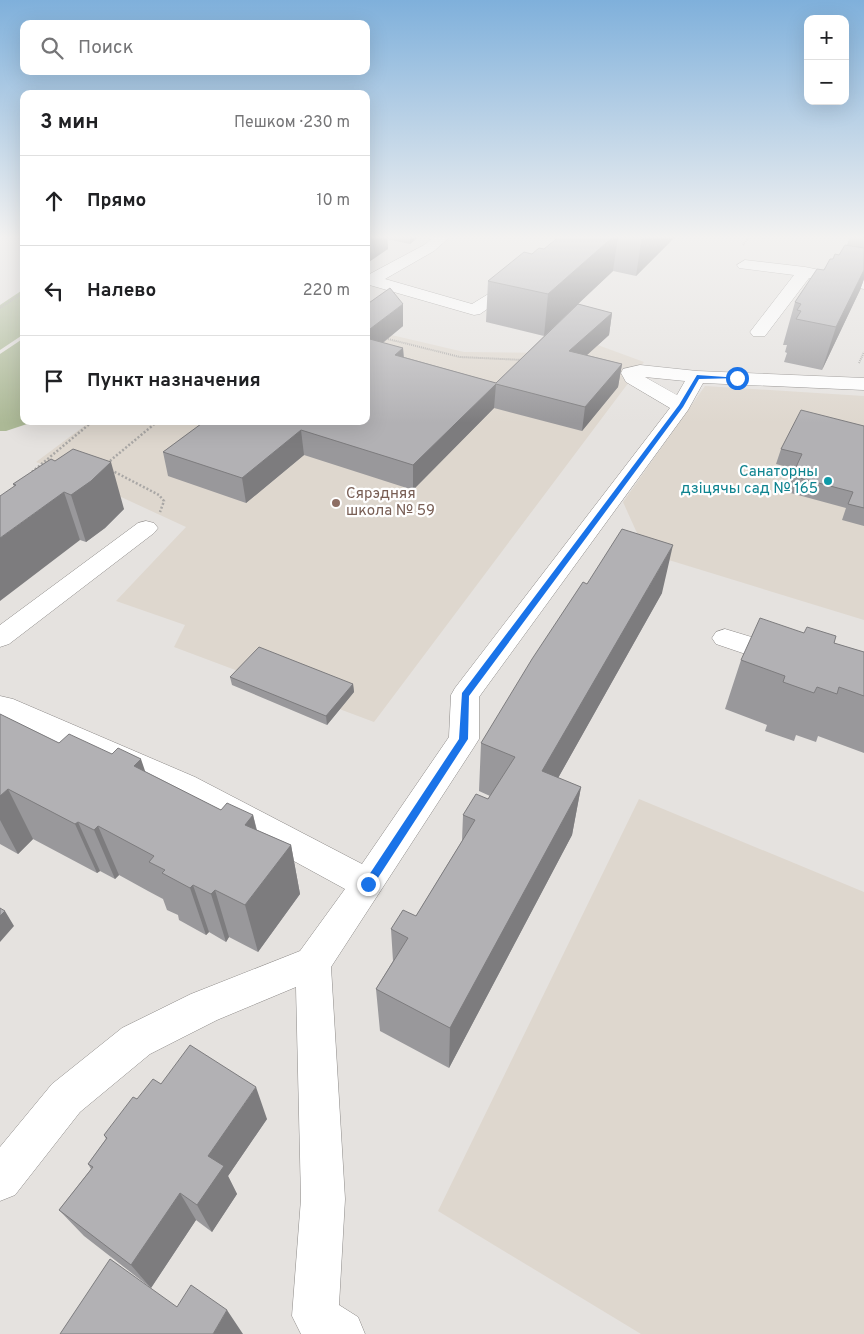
<!DOCTYPE html>
<html lang="ru">
<head>
<meta charset="utf-8">
<style>
	body { margin:0; font-family:Overpass,sans-serif; background:#f6f6f6; color:#202124 }
	.controls { position:absolute; right:15px; top:15px; display:grid; overflow:hidden; border-radius:10px; box-shadow:0 5px 20px #0002 }
	.controls button { width:45px; height:45px; display:grid; place-items:center; padding:0; border:0; border-bottom:1px solid #e0e0e0; background:#fff; color:#202124; font:25px sans-serif }
	.stop { position:absolute; width:15px; height:15px; margin:-11px; border:4px solid #1a73e8; border-radius:50%; background:#fff }
	.stop.end { background:#1a73e8; border-color:#fff; box-shadow:0 1px 5px #0008 }
	.list { margin:0; padding:0; list-style:none }
	h2 { display:flex; justify-content:space-between; align-items:center; height:65px; margin:0; padding:0 20px; font-size:21px }
	h2 small { font-size:16px; font-weight:400; color:#757577 }
	.list li { display:grid; grid-template-columns:32px 1fr auto; gap:15px; align-items:center; box-sizing:border-box; height:90px; padding:0 20px; border-top:1px solid #e0e0e0 }
	.list b { display:block; font-size:19px; white-space:nowrap }
	.list em { font-size:16px; font-style:normal; color:#757577 }
	.icon { flex:none; width:28px; height:28px; fill:none; stroke:currentColor; stroke-width:2; stroke-linecap:round; stroke-linejoin:round }
	.map { position:relative; flex:none; width:864px; height:1334px; overflow:hidden }
	.search { position:absolute; background:#fff; box-shadow:0 5px 20px #0002; left:20px; top:20px; width:350px; height:55px; display:flex; align-items:center; gap:12px; box-sizing:border-box; padding:0 18px; border-radius:10px; color:#757577; font-size:19px }
	.panel { position:absolute; background:#fff; box-shadow:0 5px 20px #0002; left:20px; top:90px; width:350px; height:335px; border-radius:10px }
	.map>svg:first-child { display:block }
	.built { fill:#ded7ce }
	.green { fill:#acb996 }
	.lines { fill:none; stroke-linecap:round; stroke-linejoin:round }
	.minor-casing { stroke:#8c8987; stroke-width:1 }
	.path-far1 { stroke:#a9a7a5; stroke-width:2; stroke-dasharray:1 1; stroke-linecap:butt }
	.path { stroke:#a9a7a5; stroke-width:2.5; stroke-dasharray:2 2; stroke-linecap:butt }
	.minor { fill:#fff; fill-rule:evenodd }
	.wall { fill:#99989b }
	.shaded-wall { fill:#7d7c7e }
	.building { fill:#b2b1b4; stroke:#7d7c7e }
	.route { fill:#1a73e8 }
	.culture-dot { fill:#0f9aa8; stroke:#fff; stroke-width:2 }
	.education-dot { fill:#8d6e63; stroke:#fff; stroke-width:2 }
	.labels { text-anchor:middle; dominant-baseline:central; stroke-width:4.5; stroke-linejoin:round; paint-order:stroke }
	.culture-label { font-size:15px; fill:#0d838f; stroke:#fff; text-anchor:end }
	.education-label { font-size:15px; fill:#785e54; stroke:#fff; text-anchor:start }
</style>
</head>
<body>
<div class="map">
<svg width="864" height="1334" viewBox="0 0 864 1334">
	<rect width="100%" height="100%" fill="#e5e2df"/>
	<path class="built" d="M 366,329 L 464,352 L 559,353 L 595,344 L 644,362 L 374,722 L 174,647 L 185,625 L 116,601 L 186,527 L 80,478 L 36,462 L 91,421 L 366,421 Z
		M 705,386 L 864,396 L 864,620 L 646,553 L 623,502 Z
		M 639,799 L 864,892 L 864,1334 L 641,1334 L 438,1211 Z"/>
	<path class="green" d="M 24,289 L 24,334 L 0,350 L 0,305 Z
		M 24,338 L 24,421 L 36,421 L 6,431 L 0,431 L 0,354 Z"/>
	<g class="lines">
		<g class="minor-casing">
			<path id="minor" d="M 435,236 L 451,236 L 434,251 L 385,279 L 472,304 L 513,279 L 519,277 L 527,282 L 480,314 L 474,315 L 366,284 L 366,276 L 424,245 Z
				M 745,260 L 805,267 L 864,279 L 864,289 L 809,278 L 765,336 L 753,336 L 750,332 L 794,275 L 739,268 L 737,265 Z
				M 640,365 L 697,371 L 864,378 L 864,390 L 703,383 L 688,410 L 479,697 L 479,739 L 474,747 L 331,967 L 345,1199 L 339,1305 L 358,1317 L 365,1334 L 301,1334 L 292,1316 L 301,1199 L 296,987 L 217,1020 L 150,1054 L 80,1112 L 15,1195 L 0,1201 L 0,1147 L 52,1084 L 122,1028 L 191,994 L 300,951 L 345,889 L 173,795 L 0,717 L 0,696 L 13,699 L 195,777 L 362,864 L 449,737 L 451,695 L 455,688 L 670,408 L 626,382 L 621,373 L 623,369 ZM 645,377 L 685,381 L 677,395 Z
				M 146,521 L 154,523 L 158,528 L 154,533 L 9,644 L 0,647 L 0,625 L 138,523 Z
				M 725,629 L 794,650 L 798,657 L 794,664 L 784,667 L 716,644 L 712,638 L 716,632 Z"/>
		</g>
		<path class="path-far1" d="M 743,245 L 750,236
			M 0,308 L 24,292
			M 384,338 L 460,357 L 523,360
			M 859,363 L 864,352"/>
		<path class="path" d="M 109,465 L 111,460 L 158,421
			M 111,470 L 159,495 L 164,501 L 160,512
			M 32,472 L 93,421"/>
		<use href="#minor" class="minor"/>
	</g>
	<path class="wall" d="M 366,236 L 420,236 L 410,244 L 387,239 L 388,249 Z
		M 560,236 L 676,236 L 636,276 L 613,271 L 578,304 L 612,313 L 609,335 L 587,355 L 622,364 L 618,387 L 582,431 L 494,408 L 413,490 L 304,455 L 246,503 L 168,476 L 163,452 L 366,305 L 403,326 L 383,343 L 403,348 L 404,357 L 496,383 L 544,336 L 486,322 L 488,281 L 532,254 L 544,249 Z
		M 850,236 L 864,236 L 864,279 L 860,290 L 822,370 L 784,362 L 787,353 L 785,352 L 787,345 L 783,345 L 795,302 L 833,259 L 839,255 L 847,245 Z
		M 864,426 L 864,526 L 842,520 L 846,508 L 787,492 L 792,476 L 795,469 L 776,464 L 781,449 Z
		M 55,461 L 124,509 L 105,528 L 86,542 L 80,540 L 14,486 L 13,484 Z
		M 587,584 L 662,593 L 558,778 L 581,787 L 572,835 L 449,1068 L 380,1031 L 376,989 L 393,961 L 391,929 L 416,916 L 462,841 L 463,815 L 488,799 L 490,796 L 479,791 L 481,743 Z
		M 834,643 L 864,652 L 864,753 L 818,736 L 816,742 L 796,735 L 794,741 L 765,731 L 767,725 L 725,709 L 741,660 Z
		M 230,677 L 353,684 L 354,692 L 327,725 L 232,685 Z
		M 0,714 L 59,743 L 146,772 L 221,810 L 253,815 L 257,830 L 291,845 L 300,894 L 258,952 L 229,937 L 226,942 L 209,932 L 206,935 L 179,920 L 178,915 L 167,910 L 163,899 L 148,891 L 119,875 L 115,879 L 100,871 L 97,873 L 33,839 L 18,854 L 0,844 Z
		M 161,1084 L 267,1119 L 228,1176 L 237,1194 L 212,1232 L 196,1220 L 151,1288 L 84,1236 L 59,1210 L 91,1169 L 88,1164 L 106,1139 L 104,1135 L 137,1099 Z"/>
	<path class="shaded-wall" d="M 366,236 L 387,236 L 388,249 L 366,264 Z
		M 410,236 L 420,236 L 410,244 Z
		M 614,236 L 618,236 L 613,271 L 544,336 L 548,294 Z
		M 642,236 L 676,236 L 636,276 Z
		M 864,270 L 864,279 L 860,290 L 822,370 L 836,327 Z
		M 403,304 L 403,326 L 366,356 L 366,332 Z
		M 612,313 L 609,335 L 566,374 L 569,351 Z
		M 403,348 L 404,371 L 395,355 Z
		M 622,364 L 618,387 L 582,431 L 585,407 Z
		M 496,384 L 494,408 L 413,490 L 413,465 Z
		M 301,430 L 304,455 L 246,503 L 242,478 Z
		M 111,462 L 124,509 L 105,528 L 86,542 L 71,495 Z
		M 64,492 L 80,540 L 0,601 L 0,538 Z
		M 673,545 L 662,593 L 535,819 L 542,771 Z
		M 353,684 L 354,692 L 327,725 L 326,716 Z
		M 141,759 L 158,809 L 134,766 Z
		M 581,787 L 572,835 L 449,1068 L 450,1028 Z
		M 8,789 L 33,839 L 18,854 L 0,820 L 0,796 Z
		M 253,815 L 264,864 L 245,825 Z
		M 78,822 L 100,871 L 97,873 L 75,824 Z
		M 98,826 L 119,875 L 115,879 L 94,830 Z
		M 291,845 L 300,894 L 258,952 L 245,905 Z
		M 193,885 L 209,932 L 206,935 L 190,888 Z
		M 215,890 L 229,937 L 226,942 L 211,894 Z
		M 5,911 L 14,926 L 0,942 L 0,916 Z
		M 256,1087 L 267,1119 L 228,1176 L 237,1194 L 212,1232 L 197,1205 L 208,1156 Z
		M 180,1193 L 196,1220 L 151,1288 L 131,1265 Z
		M 227,1310 L 243,1334 L 213,1334 Z"/>
	<path class="building" d="M 560,236 L 614,236 L 548,294 L 488,281 L 524,252 L 532,254 L 539,248 L 544,249 Z
		M 845,245 L 864,248 L 864,270 L 836,327 L 796,319 L 801,311 L 797,310 L 801,304 L 795,302 L 817,269 L 824,270 L 830,259 L 833,259 L 835,254 L 839,255 Z
		M 390,288 L 403,304 L 366,332 L 366,305 Z
		M 578,304 L 612,313 L 569,351 L 622,364 L 585,407 L 496,384 L 413,465 L 301,430 L 242,478 L 163,452 L 205,421 L 366,421 L 366,338 L 403,348 L 395,355 L 496,383 Z
		M 801,410 L 864,426 L 864,508 L 848,504 L 853,492 L 792,476 L 802,454 L 781,449 Z
		M 73,449 L 111,462 L 91,481 L 71,495 L 64,492 L 0,538 L 0,496 L 16,485 L 13,484 L 51,459 L 55,461 Z
		M 622,529 L 673,545 L 542,771 L 581,787 L 450,1028 L 376,989 L 408,938 L 391,929 L 403,910 L 416,916 L 475,820 L 463,815 L 476,794 L 488,799 L 515,757 L 481,743 L 532,659 L 583,582 L 587,584 Z
		M 760,618 L 804,633 L 807,627 L 836,636 L 834,643 L 864,652 L 864,696 L 839,687 L 837,694 L 817,687 L 814,693 L 783,682 L 785,676 L 741,660 Z
		M 259,647 L 353,684 L 326,716 L 230,677 Z
		M 0,714 L 59,743 L 69,734 L 112,754 L 118,748 L 141,759 L 134,766 L 221,810 L 227,803 L 253,815 L 245,825 L 291,845 L 245,905 L 215,890 L 211,894 L 193,885 L 190,888 L 162,873 L 165,870 L 149,862 L 154,856 L 98,826 L 94,830 L 78,822 L 75,824 L 8,789 L 0,796 Z
		M 0,908 L 5,911 L 0,916 Z
		M 190,1045 L 256,1087 L 208,1156 L 224,1166 L 197,1205 L 180,1193 L 131,1265 L 59,1210 L 93,1167 L 88,1164 L 107,1138 L 104,1135 L 133,1097 L 137,1099 L 153,1079 L 161,1084 Z
		M 110,1259 L 177,1307 L 191,1285 L 227,1310 L 213,1334 L 60,1334 Z"/>
	<linearGradient id="sky" x2="0" y2="1"><stop stop-color="#7fb0db"/><stop offset="0.56" stop-color="#f3f2f1"/><stop offset="1" stop-color="#f3f2f1" stop-opacity="0"/></linearGradient>
	<rect width="864" height="423" fill="url(#sky)"/>
	<path class="route" d="M 697,375 L 740,378 L 699,379 L 683,407 L 469,696 L 468,739 L 372,887 L 365,887 L 365,881 L 459,739 L 462,693 L 679,405 Z"/>
	<circle class="culture-dot" cx="828" cy="481" r="5"/>
	<circle class="education-dot" cx="336" cy="503" r="5"/>
	<g class="labels">
		<g class="culture-label">
			<text x="818" y="472">Санаторны<tspan x="818" dy="17">дзіцячы сад № 165</tspan></text>
		</g>
		<g class="education-label">
			<text x="346" y="494">Сярэдняя<tspan x="346" dy="17">школа № 59</tspan></text>
		</g>
	</g>
</svg>
<div class="controls">
<button>+</button>
<button>−</button>
</div>
<div class="stop" style="left:737px;top:378px"></div>
<div class="stop end" style="left:368px;top:884px"></div>
<div class="search"><svg class="icon" aria-label="search" viewBox="0 0 24 24"><circle cx="10" cy="10" r="6"/><path d="M15 15l6 6"/></svg>Поиск</div>
<section class="panel">
<h2>3 мин<small>Пешком · 230 m</small></h2>
<ul class="list">
<li><svg class="icon" aria-label="ahead" viewBox="0 0 24 24"><path d="M12 20V5M6 11l6-6 6 6"/></svg><div><b>Прямо</b></div><em>10 m</em></li>
<li><svg class="icon" aria-label="left" viewBox="0 0 24 24"><path d="M17 20v-9H6M10 6l-5 5 5 5"/></svg><div><b>Налево</b></div><em>220 m</em></li>
<li><svg class="icon" aria-label="arrive" viewBox="0 0 24 24"><path d="M6 21V4h12l-3 4 3 4H6"/></svg><div><b>Пункт назначения</b></div></li>
</ul>
</section>
</div>
</body>
</html>
